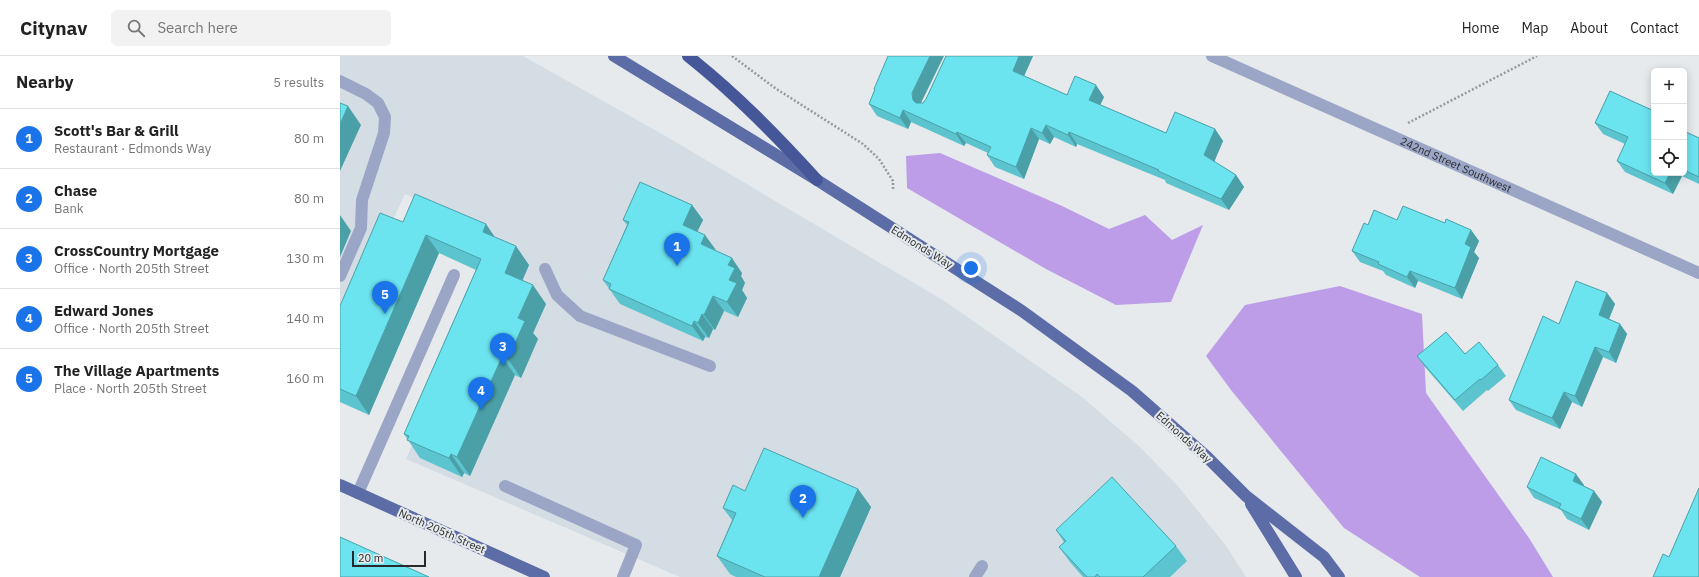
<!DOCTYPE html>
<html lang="en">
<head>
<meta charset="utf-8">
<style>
	body { margin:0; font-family:"IBM Plex Sans",sans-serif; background:#f2f2f2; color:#222 }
	.controls { position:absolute; right:12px; top:12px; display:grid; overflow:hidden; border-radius:6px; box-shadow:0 2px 10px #0003 }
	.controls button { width:36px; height:36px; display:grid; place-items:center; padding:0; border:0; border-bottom:1px solid #e0e0e0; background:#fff; color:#222; font:20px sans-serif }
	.scale { position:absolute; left:12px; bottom:10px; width:74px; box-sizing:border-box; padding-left:4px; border:2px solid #282a2b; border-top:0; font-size:11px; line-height:14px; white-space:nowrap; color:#282a2b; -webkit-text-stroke:3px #e6eaec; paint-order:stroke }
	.you { position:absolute; left:631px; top:212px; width:14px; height:14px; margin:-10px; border:3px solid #fff; border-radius:50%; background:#1a73e8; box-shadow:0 0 0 6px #1a73e833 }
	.badge { display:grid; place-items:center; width:26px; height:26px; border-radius:50%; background:#1a73e8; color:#fff; font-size:13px; font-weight:700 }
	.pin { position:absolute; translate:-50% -33px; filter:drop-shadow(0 1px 2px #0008) }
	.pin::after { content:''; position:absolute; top:21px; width:14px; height:12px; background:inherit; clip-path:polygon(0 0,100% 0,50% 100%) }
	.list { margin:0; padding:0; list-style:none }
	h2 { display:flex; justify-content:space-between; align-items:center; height:52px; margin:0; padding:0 16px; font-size:17px }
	h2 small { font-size:13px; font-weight:400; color:#767676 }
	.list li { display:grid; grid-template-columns:26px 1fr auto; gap:12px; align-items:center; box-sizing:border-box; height:60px; padding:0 16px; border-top:1px solid #e0e0e0 }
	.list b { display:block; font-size:15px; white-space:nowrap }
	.list p { margin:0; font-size:13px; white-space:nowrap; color:#767676 }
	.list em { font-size:13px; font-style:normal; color:#767676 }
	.icon { flex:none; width:22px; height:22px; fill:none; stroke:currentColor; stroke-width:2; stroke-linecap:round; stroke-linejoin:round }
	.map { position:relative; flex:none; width:1359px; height:521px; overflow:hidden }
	header { display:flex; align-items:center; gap:24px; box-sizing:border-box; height:56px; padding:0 20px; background:#fff; border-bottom:1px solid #e0e0e0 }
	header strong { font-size:19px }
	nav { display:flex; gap:22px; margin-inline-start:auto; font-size:14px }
	.search { width:280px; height:36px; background:#f2f2f2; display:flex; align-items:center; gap:10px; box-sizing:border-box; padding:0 14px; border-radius:6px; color:#767676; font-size:15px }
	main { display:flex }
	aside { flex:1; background:#fff }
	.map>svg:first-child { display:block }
	.built { fill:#d4dde4 }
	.forest { fill:#bd9de7 }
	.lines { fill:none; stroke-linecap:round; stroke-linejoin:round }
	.path { stroke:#969a9b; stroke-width:2.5; stroke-dasharray:2 2; stroke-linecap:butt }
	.minor { stroke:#9ba6c7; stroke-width:12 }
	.major { stroke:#5b6ca6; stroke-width:12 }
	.highway { stroke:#455799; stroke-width:12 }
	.wall { fill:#5cc4ce }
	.shaded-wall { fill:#4ba0a8 }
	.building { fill:#6be4f0; stroke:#4ba0a8 }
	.labels { text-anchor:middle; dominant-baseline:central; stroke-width:4; stroke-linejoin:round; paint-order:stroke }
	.street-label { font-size:11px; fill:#282a2b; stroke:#e6eaec }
</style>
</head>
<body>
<header>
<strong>Citynav</strong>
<div class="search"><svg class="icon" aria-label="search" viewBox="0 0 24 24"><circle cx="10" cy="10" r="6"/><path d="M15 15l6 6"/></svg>Search here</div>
<nav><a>Home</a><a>Map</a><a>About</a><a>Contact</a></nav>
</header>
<main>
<aside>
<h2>Nearby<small>5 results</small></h2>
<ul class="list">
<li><span class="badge">1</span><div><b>Scott's Bar &amp; Grill</b><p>Restaurant · Edmonds Way</p></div><em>80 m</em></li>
<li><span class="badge">2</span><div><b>Chase</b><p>Bank</p></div><em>80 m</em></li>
<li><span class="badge">3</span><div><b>CrossCountry Mortgage</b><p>Office · North 205th Street</p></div><em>130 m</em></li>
<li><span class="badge">4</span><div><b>Edward Jones</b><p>Office · North 205th Street</p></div><em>140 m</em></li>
<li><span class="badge">5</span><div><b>The Village Apartments</b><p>Place · North 205th Street</p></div><em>160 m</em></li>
</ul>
</aside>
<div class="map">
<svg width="1359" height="521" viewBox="0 0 1359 521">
	<rect width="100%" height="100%" fill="#e6eaec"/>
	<path class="built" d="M 0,0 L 183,0 L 322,78 L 606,246 L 742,341 L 800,391 L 837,429 L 887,491 L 906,521 L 340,521 L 66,403 L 147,219 L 161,183 L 65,138 L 0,278 Z"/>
	<path class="forest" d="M 600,97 L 720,149 L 769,173 L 805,159 L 832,184 L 863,169 L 831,246 L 776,249 L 706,213 L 567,132 L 566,100 Z
		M 1000,230 L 1082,258 L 1086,337 L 1189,482 L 1213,521 L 1080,521 L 1004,472 L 891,334 L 866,300 L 905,249 Z"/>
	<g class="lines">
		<path class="path" d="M 392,0 L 435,32 L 523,88 L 539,103 L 553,125 L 553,134
			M 1068,67 L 1197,0"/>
		<g class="minor">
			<path id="s1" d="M 872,0 L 1359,217"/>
			<path d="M 0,25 L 26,38 L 38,47 L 45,61 L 44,77 L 22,144 L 21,172 L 0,220"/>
			<path d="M 205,213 L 217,239 L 240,260 L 370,310"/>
			<path d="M 165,430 L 296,489 L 283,521"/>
			<path d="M 18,437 L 114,219"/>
			<path d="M 635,521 L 642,510"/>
		</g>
		<path class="major" d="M 274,0 L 477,124 L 682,255 L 792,335 L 866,400 L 906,440 L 984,501 L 999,521
			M 0,429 L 204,521
			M 911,448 L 956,521"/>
		<path class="highway" d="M 348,0 C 396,38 436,79 477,124"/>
	</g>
	<path class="wall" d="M 606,0 L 693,0 L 684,20 L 727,39 L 764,41 L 760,49 L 826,77 L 875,73 L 883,85 L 874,106 L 896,119 L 904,131 L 889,154 L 826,127 L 825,124 L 737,88 L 736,91 L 714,81 L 710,88 L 699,83 L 684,123 L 655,111 L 647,99 L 648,97 L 626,87 L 624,90 L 571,66 L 568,73 L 537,60 L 529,48 L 535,34 L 534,33 L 581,47 L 583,47 L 586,43 Z
		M 1270,35 L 1314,117 L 1344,117 L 1344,75 L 1359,82 L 1359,128 L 1342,120 L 1333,138 L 1285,116 L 1277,105 L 1285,88 L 1263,78 L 1255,67 Z
		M 352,149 L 363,164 L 357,176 L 375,194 L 402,217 L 401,220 L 405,227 L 402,234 L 407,242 L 398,261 L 384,255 L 375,274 L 373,273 L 369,282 L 365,281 L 363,285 L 280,248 L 263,224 L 287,169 L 283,164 Z
		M 63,166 L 156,182 L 189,209 L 182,224 L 206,248 L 193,277 L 198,283 L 181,322 L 175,319 L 130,420 L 124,417 L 122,421 L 80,402 L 64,378 L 136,214 L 99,197 L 29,359 L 0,346 L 0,250 Z
		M 1105,167 L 1131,174 L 1139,185 L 1134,196 L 1139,202 L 1122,243 L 1078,225 L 1075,232 L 1046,219 L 1043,215 L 1020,206 L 1012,195 L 1028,169 Z
		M 1267,237 L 1275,248 L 1269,263 L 1280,268 L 1287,278 L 1276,307 L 1263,301 L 1242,351 L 1232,346 L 1220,373 L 1176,354 L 1169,344 L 1219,268 Z
		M 1125,298 L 1158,309 L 1166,320 L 1148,335 L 1147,334 L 1123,355 L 1085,311 L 1077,300 Z
		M 1244,429 L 1243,430 L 1254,435 L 1262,446 L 1249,474 L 1227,463 L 1221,454 L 1194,442 L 1187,431 Z
		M 518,433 L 531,451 L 500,521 L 396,521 L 390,518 L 377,500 L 392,464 L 383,452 L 405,435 Z
		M 716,474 L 836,490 L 847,505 L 830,521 L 743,521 L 730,506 L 719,491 L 724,486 Z"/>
	<path class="shaded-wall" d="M 590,0 L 604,0 L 580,49 L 581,56 L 573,44 L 572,37 Z
		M 679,0 L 693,0 L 681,27 L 673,15 Z
		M 756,29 L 764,41 L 757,56 L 749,44 Z
		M 8,50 L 21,69 L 0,115 L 0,68 Z
		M 563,54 L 571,66 L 568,73 L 560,62 Z
		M 706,69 L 714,81 L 710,88 L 702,77 Z
		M 691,72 L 699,83 L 684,123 L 676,111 Z
		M 875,73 L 883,85 L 872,111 L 864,99 Z
		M 617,76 L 626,87 L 624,90 L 616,78 Z
		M 729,76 L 737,88 L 736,91 L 728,79 Z
		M 1330,117 L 1340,117 L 1342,120 L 1333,138 L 1325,127 Z
		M 896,119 L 904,131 L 889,154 L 881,143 Z
		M 352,149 L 363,164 L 353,184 L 343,169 Z
		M 0,159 L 11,175 L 0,201 Z
		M 146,168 L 159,187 L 143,176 Z
		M 1131,174 L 1139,185 L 1134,196 L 1139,202 L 1122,243 L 1115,232 L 1125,188 Z
		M 86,179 L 99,197 L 29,359 L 16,340 Z
		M 365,179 L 376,194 L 361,188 Z
		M 176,190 L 189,209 L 178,235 L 165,217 Z
		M 392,202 L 402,217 L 401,220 L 405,227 L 402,234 L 407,242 L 398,261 L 387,246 L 389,224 L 388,209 Z
		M 1070,215 L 1078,225 L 1075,232 L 1067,221 Z
		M 193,229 L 206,248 L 193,277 L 198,283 L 181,322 L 168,303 L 178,262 Z
		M 1267,237 L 1275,248 L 1266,270 L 1259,259 Z
		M 373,240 L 384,255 L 375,274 L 364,259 Z
		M 362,258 L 373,273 L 369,282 L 358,267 Z
		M 354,265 L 365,281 L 363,285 L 352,270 Z
		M 1280,268 L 1287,278 L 1276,307 L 1269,296 Z
		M 1255,291 L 1263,301 L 1242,351 L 1235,340 Z
		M 162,301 L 175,319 L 130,420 L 117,401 Z
		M 1224,336 L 1232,346 L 1220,373 L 1212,362 Z
		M 111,398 L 124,417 L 122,421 L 109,402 Z
		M 1236,418 L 1244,429 L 1241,436 L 1233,425 Z
		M 518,433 L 531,451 L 500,521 L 479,521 Z
		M 1254,435 L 1262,446 L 1249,474 L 1241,463 Z"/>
	<path class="building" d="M 548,0 L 590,0 L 572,37 L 573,44 L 576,47 L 583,47 L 586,43 L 606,0 L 679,0 L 673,15 L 727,39 L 735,20 L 756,29 L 749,44 L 826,77 L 835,56 L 875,73 L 864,99 L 896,119 L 881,143 L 818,115 L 819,114 L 729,76 L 728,79 L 706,69 L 702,77 L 691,72 L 676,111 L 647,99 L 651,91 L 617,76 L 616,78 L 563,54 L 560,62 L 529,48 L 535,33 L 534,33 Z
		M 1270,35 L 1314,55 L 1314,117 L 1330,117 L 1325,127 L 1277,105 L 1288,81 L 1255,67 Z
		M 0,47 L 8,50 L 0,68 Z
		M 1344,75 L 1359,82 L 1359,121 L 1344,114 Z
		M 300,126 L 352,149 L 343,169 L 365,179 L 361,188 L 392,202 L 388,209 L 395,212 L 389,224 L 397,227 L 387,246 L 373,240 L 364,259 L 362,258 L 358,267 L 354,265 L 352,270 L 269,233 L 271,228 L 263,224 L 289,166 L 283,164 Z
		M 75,138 L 146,168 L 143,176 L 176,190 L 165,217 L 193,229 L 178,262 L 185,265 L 168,303 L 162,301 L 117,401 L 111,398 L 109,402 L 85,392 L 67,384 L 69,380 L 64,378 L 141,203 L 86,179 L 16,340 L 0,333 L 0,250 L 40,157 L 63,166 Z
		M 1063,150 L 1105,167 L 1106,163 L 1131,174 L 1125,188 L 1131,191 L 1115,232 L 1070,215 L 1067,221 L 1038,208 L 1039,206 L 1012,195 L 1024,167 L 1028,169 L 1034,154 L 1057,164 Z
		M 1236,225 L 1267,237 L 1259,259 L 1280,268 L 1269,296 L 1255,291 L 1235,340 L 1224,336 L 1212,362 L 1169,344 L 1203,260 L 1219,268 Z
		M 1106,276 L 1125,298 L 1139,286 L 1158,309 L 1141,324 L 1140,323 L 1115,344 L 1077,300 Z
		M 424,392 L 518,433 L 479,521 L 425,521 L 377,500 L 396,457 L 383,452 L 393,429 L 405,435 Z
		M 1201,401 L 1236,418 L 1233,425 L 1254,435 L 1241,463 L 1219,452 L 1221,448 L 1187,431 Z
		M 772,421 L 836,490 L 803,521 L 760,521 L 757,518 L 755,521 L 747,521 L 719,491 L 726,485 L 716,474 Z
		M 1359,432 L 1359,521 L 1313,521 L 1323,498 L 1329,501 Z
		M 0,481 L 89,521 L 0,521 Z"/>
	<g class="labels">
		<g class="street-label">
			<text stroke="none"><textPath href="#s1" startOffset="267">242nd Street Southwest</textPath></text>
			<text transform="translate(582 191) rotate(32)">Edmonds Way</text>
			<text transform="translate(844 381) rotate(42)">Edmonds Way</text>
			<text transform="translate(102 475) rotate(24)">North 205th Street</text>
		</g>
	</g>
</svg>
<div class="controls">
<button>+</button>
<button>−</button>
<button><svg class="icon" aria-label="locate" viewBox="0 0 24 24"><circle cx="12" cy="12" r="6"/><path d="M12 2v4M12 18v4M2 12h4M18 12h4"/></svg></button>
</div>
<div class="scale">20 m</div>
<div class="you"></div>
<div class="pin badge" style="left:337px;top:210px">1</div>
<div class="pin badge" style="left:463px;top:462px">2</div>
<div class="pin badge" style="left:163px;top:310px">3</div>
<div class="pin badge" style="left:141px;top:354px">4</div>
<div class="pin badge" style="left:45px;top:258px">5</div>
</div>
</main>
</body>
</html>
